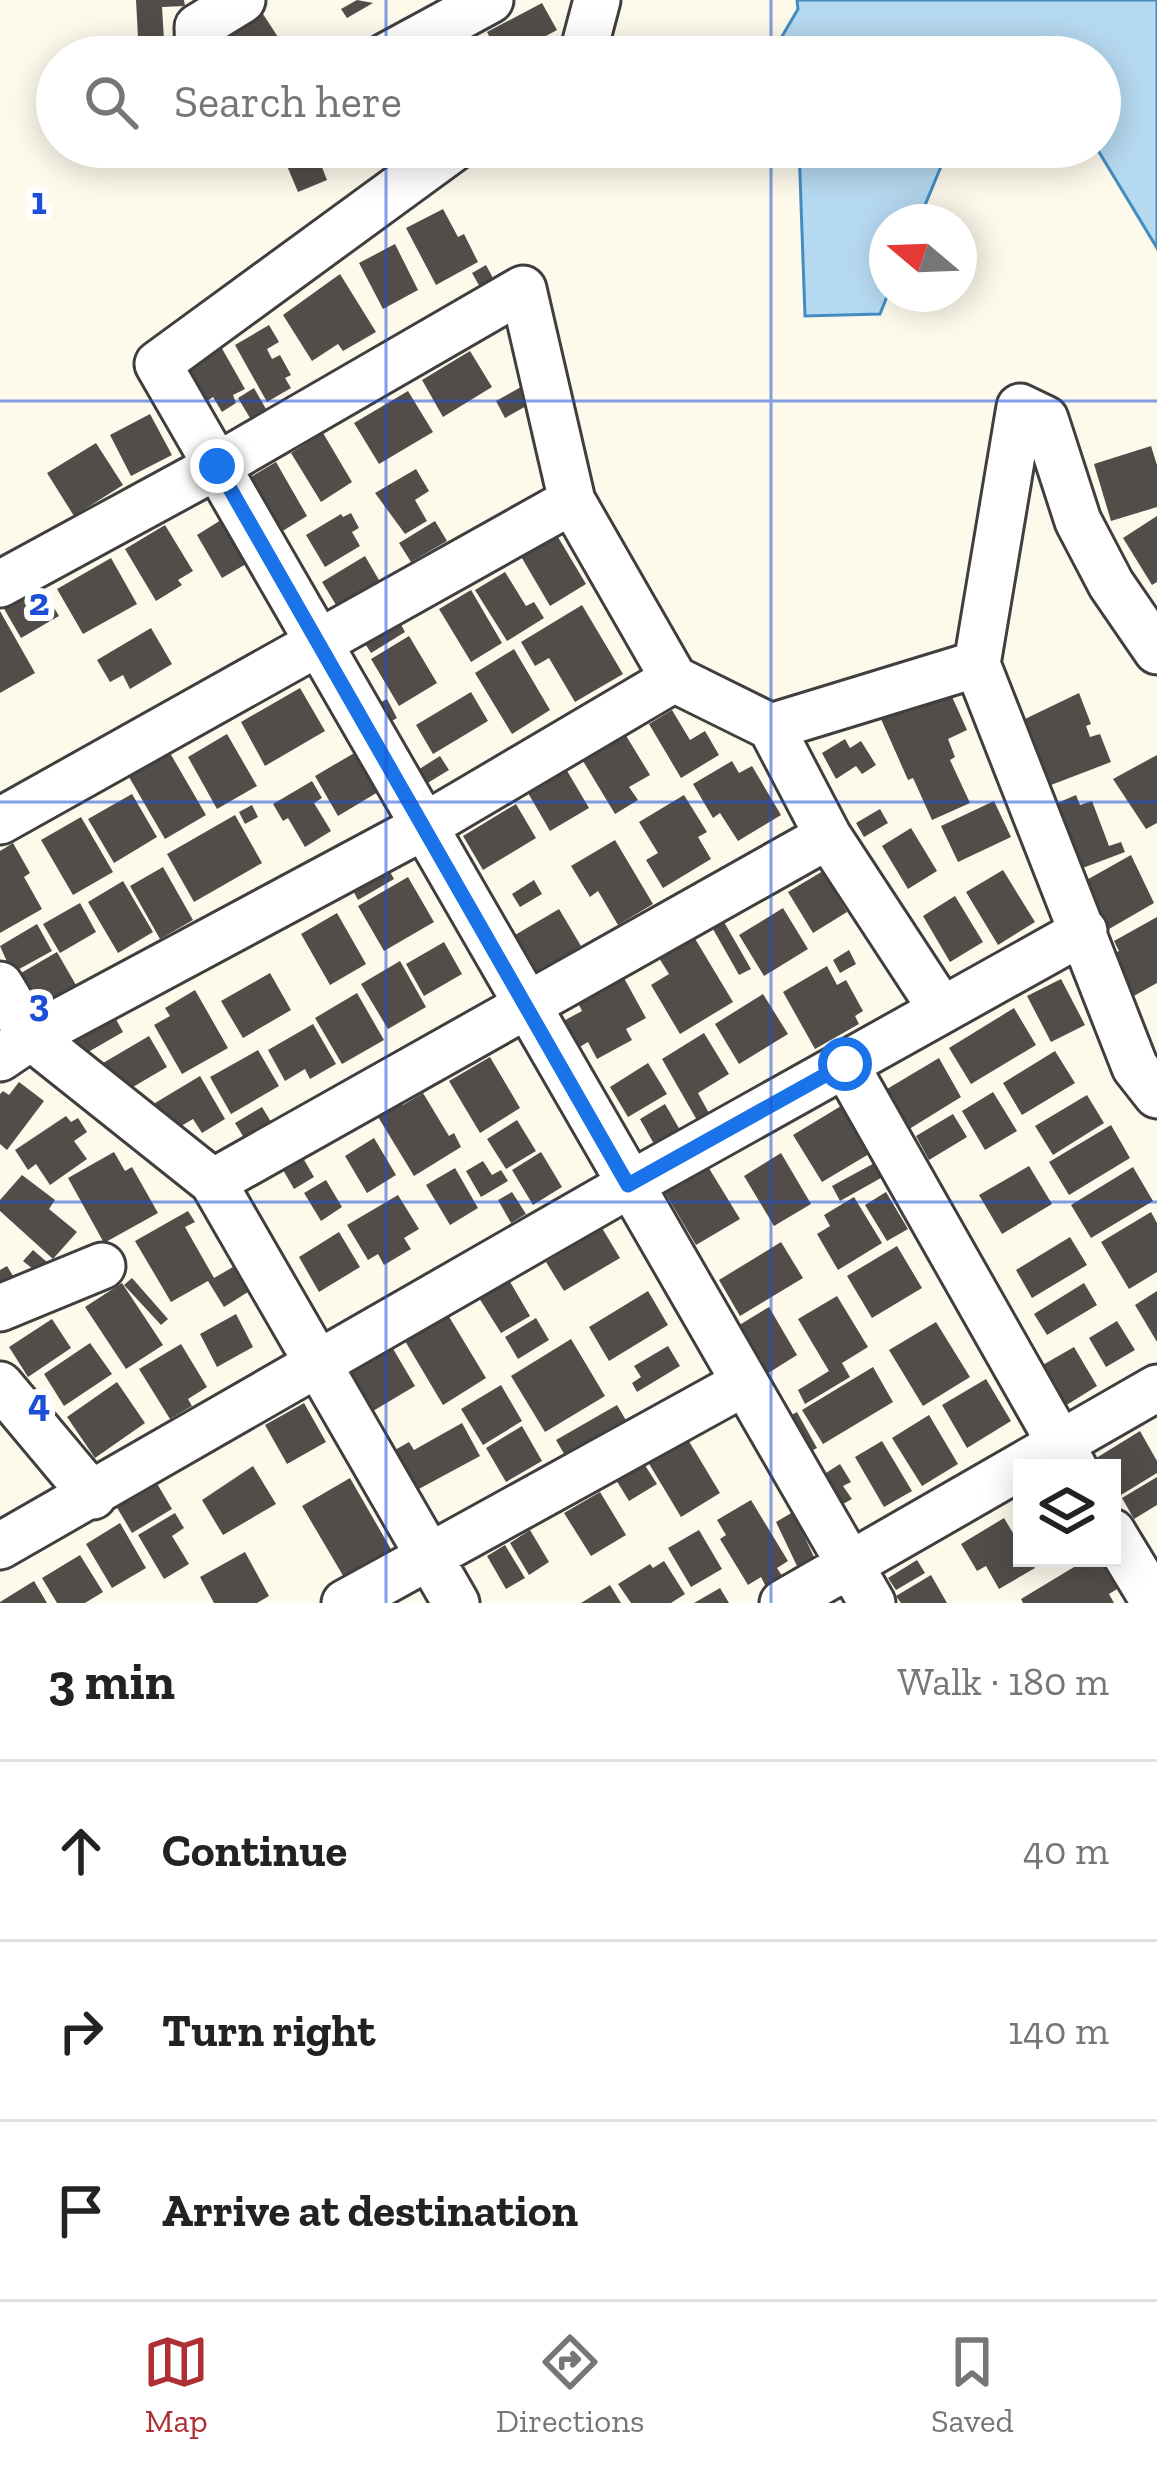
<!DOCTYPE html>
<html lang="en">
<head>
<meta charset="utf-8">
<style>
	body { margin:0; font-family:"Zilla Slab",serif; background:#f6f6f6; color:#222 }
	.controls { position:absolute; right:36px; bottom:36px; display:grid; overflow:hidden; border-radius:0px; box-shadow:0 6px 30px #0003 }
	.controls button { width:108px; height:108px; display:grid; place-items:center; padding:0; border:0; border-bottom:3px solid #e0e0e0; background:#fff; color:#222; font:60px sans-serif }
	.compass { position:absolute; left:869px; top:204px; width:108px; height:108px; border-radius:50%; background:#fff; box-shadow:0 6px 30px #0003; rotate:289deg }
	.stop { position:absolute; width:36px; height:36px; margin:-27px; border:9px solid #1a73e8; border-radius:50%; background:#fff }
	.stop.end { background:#1a73e8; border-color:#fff; box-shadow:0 3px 12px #0008 }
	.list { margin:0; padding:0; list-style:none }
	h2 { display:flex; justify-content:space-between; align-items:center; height:156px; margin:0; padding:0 48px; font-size:51px }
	h2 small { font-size:39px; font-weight:400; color:#767676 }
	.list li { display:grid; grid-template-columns:78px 1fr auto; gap:36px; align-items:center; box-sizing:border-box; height:180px; padding:0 48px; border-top:3px solid #e0e0e0 }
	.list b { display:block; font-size:45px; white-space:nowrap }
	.list em { font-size:39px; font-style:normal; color:#767676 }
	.icon { flex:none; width:66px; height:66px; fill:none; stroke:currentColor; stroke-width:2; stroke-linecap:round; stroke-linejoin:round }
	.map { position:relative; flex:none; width:1157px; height:1603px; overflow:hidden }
	.search { position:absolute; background:#fff; box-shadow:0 6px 30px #0003; left:36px; right:36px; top:36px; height:132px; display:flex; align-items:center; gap:30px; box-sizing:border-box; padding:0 42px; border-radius:66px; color:#767676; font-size:45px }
	.sheet { height:696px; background:#fff }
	nav { display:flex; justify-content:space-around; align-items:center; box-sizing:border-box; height:168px; border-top:3px solid #e0e0e0; background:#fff; font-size:33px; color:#767676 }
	nav a { display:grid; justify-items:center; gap:6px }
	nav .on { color:#af3034 }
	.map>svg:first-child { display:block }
	.water { fill:#b5d9f0; stroke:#438cc1; stroke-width:3 }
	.building { fill:#534d49 }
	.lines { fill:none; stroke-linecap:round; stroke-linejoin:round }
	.minor-casing { stroke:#3f3f3f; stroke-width:51 }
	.minor { stroke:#fff; stroke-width:45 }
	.route { stroke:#1a73e8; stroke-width:15 }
	.grid { fill:none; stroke:#1d4ed8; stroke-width:3; stroke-opacity:0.55 }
	.grid-label { font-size:39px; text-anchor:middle; font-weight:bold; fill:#1d4ed8; stroke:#fff; stroke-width:12; stroke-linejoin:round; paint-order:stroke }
</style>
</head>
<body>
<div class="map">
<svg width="1157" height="1603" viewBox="0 0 1157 1603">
	<rect width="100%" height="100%" fill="#fdfaec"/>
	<path class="water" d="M 797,0 L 1157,0 L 1157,248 L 1096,147 L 1100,147 L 1100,57 L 770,57 L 798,9 Z
		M 799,147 L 949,147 L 918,222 L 887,222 L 888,294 L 880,314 L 805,316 Z"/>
	<path class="building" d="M 136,0 L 184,0 L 185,6 L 162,7 L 165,57 L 139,57 Z
		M 357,0 L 373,3 L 347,18 L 341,9 Z
		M 542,3 L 557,30 L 507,57 L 500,57 L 487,32 Z
		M 263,14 L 289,54 L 229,57 L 220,43 Z
		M 466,38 L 478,57 L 436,57 Z
		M 279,147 L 342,147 L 318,157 L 327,180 L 298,192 Z
		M 443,209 L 458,237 L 464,234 L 478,262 L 436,285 L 406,228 Z
		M 395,244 L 418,290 L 383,309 L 359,263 Z
		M 486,265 L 494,280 L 480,287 L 472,273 Z
		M 340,274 L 376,332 L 343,351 L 338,344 L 312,361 L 283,315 Z
		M 269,325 L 279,342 L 267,349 L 272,359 L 280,355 L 291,375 L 285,378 L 291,388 L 267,402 L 235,345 Z
		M 220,345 L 245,389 L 233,395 L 236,403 L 222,412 L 213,397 L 206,402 L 185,366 Z
		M 470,351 L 492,387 L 443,417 L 422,380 Z
		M 521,387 L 530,404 L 505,418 L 496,401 Z
		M 254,388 L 266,409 L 250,418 L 238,398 Z
		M 408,391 L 433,432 L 379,464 L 354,423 Z
		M 150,414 L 172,455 L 131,476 L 110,435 Z
		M 323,433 L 352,482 L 321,502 L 291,453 Z
		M 96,443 L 123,485 L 74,516 L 47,473 Z
		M 1151,446 L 1157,465 L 1157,507 L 1111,521 L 1094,464 Z
		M 276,462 L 307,516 L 281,532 L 249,478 Z
		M 416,469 L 429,491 L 415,500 L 427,521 L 405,534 L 375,493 Z
		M 351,513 L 359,528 L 352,532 L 360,546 L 325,567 L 306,535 L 341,514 L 343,517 Z
		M 1157,516 L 1157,582 L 1152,585 L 1123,538 Z
		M 221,520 L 246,564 L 222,578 L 197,535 Z
		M 435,521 L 447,541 L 411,562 L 399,543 Z
		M 165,525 L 193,571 L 178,580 L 182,585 L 156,601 L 125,549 Z
		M 555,532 L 586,584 L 550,606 L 519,553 Z
		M 365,556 L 383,587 L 341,613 L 322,582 Z
		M 111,558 L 137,604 L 83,634 L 57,589 Z
		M 505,572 L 526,606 L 534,602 L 544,618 L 507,641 L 475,590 Z
		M 41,585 L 59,616 L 21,638 L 3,607 Z
		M 471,590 L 502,643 L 471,662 L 439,609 Z
		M 582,605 L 623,674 L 575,702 L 549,658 L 535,666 L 521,642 Z
		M 0,611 L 35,673 L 0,693 Z
		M 398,619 L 405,632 L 371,653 L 362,639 Z
		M 151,628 L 172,664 L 130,689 L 123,675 L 110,682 L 97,660 Z
		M 409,636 L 437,683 L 399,706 L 371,659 Z
		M 514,649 L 550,710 L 512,734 L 475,673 Z
		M 300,688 L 325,731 L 265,766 L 241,722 Z
		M 949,690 L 967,730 L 948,739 L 955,757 L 950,760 L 970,803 L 932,820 L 913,778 L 908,780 L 881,719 Z
		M 471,692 L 488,721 L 433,754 L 416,725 Z
		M 1079,693 L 1091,724 L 1086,726 L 1090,737 L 1100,734 L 1111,762 L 1051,785 L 1025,719 Z
		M 387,699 L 397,718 L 383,726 L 372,707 Z
		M 672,710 L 690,740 L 705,731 L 719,755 L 681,778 L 649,724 Z
		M 622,729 L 650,775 L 629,787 L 638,800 L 615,814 L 580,756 Z
		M 227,734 L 257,786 L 217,809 L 188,757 Z
		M 845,739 L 850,748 L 861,741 L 876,765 L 862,774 L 856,766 L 836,779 L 822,753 Z
		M 356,752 L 378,792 L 338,816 L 315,776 Z
		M 170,753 L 206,815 L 165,839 L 129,777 Z
		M 1157,755 L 1157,823 L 1146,829 L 1113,779 Z
		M 440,756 L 449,770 L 421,787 L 413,773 Z
		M 732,761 L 739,773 L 752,766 L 781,815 L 738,841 L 720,813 L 713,818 L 693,784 Z
		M 566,769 L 589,808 L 550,831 L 528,793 Z
		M 312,781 L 322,798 L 314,803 L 331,831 L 305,847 L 288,818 L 283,821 L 273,804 Z
		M 132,794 L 157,837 L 114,863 L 88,819 Z
		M 684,795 L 707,832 L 698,837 L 711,859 L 663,888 L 646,860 L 658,853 L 639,822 Z
		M 1076,795 L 1080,805 L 1092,801 L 1109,846 L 1121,842 L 1125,852 L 1080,869 L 1055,804 Z
		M 994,801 L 1011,837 L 958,862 L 941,826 Z
		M 516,804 L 536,838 L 483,870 L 463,836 Z
		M 252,805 L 258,817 L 245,824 L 239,812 Z
		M 880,809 L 888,823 L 864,837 L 856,823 Z
		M 235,815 L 262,863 L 194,902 L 167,854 Z
		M 81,817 L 113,872 L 73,895 L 41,840 Z
		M 911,828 L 937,871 L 908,889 L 882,846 Z
		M 615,840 L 653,904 L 618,925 L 598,891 L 590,897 L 571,866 Z
		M 13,843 L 30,873 L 24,877 L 42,909 L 0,933 L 0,851 Z
		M 1131,855 L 1154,903 L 1109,929 L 1083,882 Z
		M 384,861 L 394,879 L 358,900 L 348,881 Z
		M 163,867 L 193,920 L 160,939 L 130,886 Z
		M 1003,870 L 1035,922 L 998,945 L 966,892 Z
		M 823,871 L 847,912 L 813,933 L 788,892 Z
		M 408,877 L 434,922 L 384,951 L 358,906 Z
		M 534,880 L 542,894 L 520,907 L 512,894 Z
		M 123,881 L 153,932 L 118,953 L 88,902 Z
		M 955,896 L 983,942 L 950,962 L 923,916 Z
		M 80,903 L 96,932 L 60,953 L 43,924 Z
		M 783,908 L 808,949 L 764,976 L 739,935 Z
		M 559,909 L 581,946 L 532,976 L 510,938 Z
		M 337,913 L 366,964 L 330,985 L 301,934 Z
		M 720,915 L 751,969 L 739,975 L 709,922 Z
		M 1157,917 L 1157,983 L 1132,997 L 1109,956 L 1119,951 L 1114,941 Z
		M 37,924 L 52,951 L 12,973 L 0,946 Z
		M 694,937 L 733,1002 L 680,1034 L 651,985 L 669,974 L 659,958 Z
		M 444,942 L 462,974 L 424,996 L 406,964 Z
		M 849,950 L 856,964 L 840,973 L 833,960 Z
		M 57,952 L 84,999 L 48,1019 L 21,973 Z
		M 400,961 L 426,1007 L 388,1029 L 361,984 Z
		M 827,966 L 837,985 L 846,980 L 863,1011 L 855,1016 L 859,1024 L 815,1049 L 783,992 Z
		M 270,973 L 291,1010 L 243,1038 L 221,1001 Z
		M 624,978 L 646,1018 L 626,1029 L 632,1040 L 597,1059 L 588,1042 L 571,1052 L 556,1025 L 582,1011 L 578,1003 Z
		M 1061,979 L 1085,1025 L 1051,1042 L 1027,996 Z
		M 195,990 L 228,1048 L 182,1074 L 154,1025 L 170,1016 L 165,1008 Z
		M 357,993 L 384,1040 L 342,1064 L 315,1018 Z
		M 763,994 L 788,1034 L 739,1064 L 715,1024 Z
		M 1014,1008 L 1036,1045 L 971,1084 L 949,1048 Z
		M 113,1014 L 123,1032 L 83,1055 L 73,1037 Z
		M 313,1024 L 336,1064 L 310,1079 L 305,1069 L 285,1081 L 268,1050 Z
		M 704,1033 L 729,1074 L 698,1093 L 710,1115 L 698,1122 L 662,1059 Z
		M 149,1036 L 167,1067 L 121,1094 L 103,1063 Z
		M 258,1050 L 279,1086 L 231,1114 L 210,1077 Z
		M 1055,1051 L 1075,1083 L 1022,1115 L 1003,1083 Z
		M 490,1057 L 520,1108 L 480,1133 L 449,1081 Z
		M 939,1058 L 961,1097 L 906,1131 L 882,1092 Z
		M 648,1063 L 667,1094 L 628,1117 L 610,1087 Z
		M 200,1076 L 225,1119 L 202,1133 L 193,1119 L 171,1132 L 155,1103 Z
		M 19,1082 L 44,1101 L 7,1150 L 0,1144 L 0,1094 L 3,1091 L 9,1095 Z
		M 396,1092 L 403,1105 L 423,1093 L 449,1136 L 454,1133 L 461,1147 L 414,1176 L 372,1107 Z
		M 993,1092 L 1017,1131 L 985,1150 L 962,1111 Z
		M 1087,1095 L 1104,1123 L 1053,1155 L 1035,1126 Z
		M 665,1104 L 680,1130 L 654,1144 L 640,1119 Z
		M 841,1106 L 869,1154 L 822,1182 L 793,1135 Z
		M 262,1107 L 276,1130 L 249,1146 L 235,1123 Z
		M 953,1114 L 967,1137 L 929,1160 L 916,1136 Z
		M 66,1116 L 71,1122 L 78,1118 L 87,1132 L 74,1141 L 87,1159 L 50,1185 L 36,1164 L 28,1170 L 15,1150 Z
		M 517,1120 L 536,1151 L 506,1169 L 487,1139 Z
		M 1111,1125 L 1130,1158 L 1069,1195 L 1049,1162 Z
		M 374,1138 L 396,1175 L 367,1193 L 345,1156 Z
		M 299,1151 L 314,1177 L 294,1189 L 279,1163 Z
		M 114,1152 L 125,1171 L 132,1167 L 158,1213 L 104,1243 L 68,1178 Z
		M 541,1152 L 562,1187 L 533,1205 L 512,1170 Z
		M 781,1153 L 811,1204 L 774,1226 L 744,1176 Z
		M 880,1160 L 888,1174 L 840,1201 L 832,1186 Z
		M 483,1161 L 492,1175 L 501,1170 L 508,1181 L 481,1197 L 466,1171 Z
		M 707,1165 L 740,1219 L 696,1245 L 664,1191 Z
		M 1029,1166 L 1052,1204 L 1002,1234 L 979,1195 Z
		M 1133,1167 L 1153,1201 L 1091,1238 L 1071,1205 Z
		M 455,1168 L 478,1208 L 450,1225 L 426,1185 Z
		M 22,1175 L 55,1200 L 49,1209 L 77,1232 L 53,1259 L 0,1211 L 0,1200 Z
		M 326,1180 L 342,1207 L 321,1221 L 304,1193 Z
		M 512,1192 L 526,1214 L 511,1223 L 498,1200 Z
		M 886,1192 L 908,1229 L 887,1241 L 865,1205 Z
		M 398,1195 L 419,1229 L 404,1238 L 411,1249 L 384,1265 L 378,1254 L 368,1260 L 347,1225 Z
		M 854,1197 L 882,1243 L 838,1270 L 817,1234 L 830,1226 L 824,1215 Z
		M 188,1211 L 195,1222 L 185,1227 L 214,1278 L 233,1267 L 248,1292 L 224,1307 L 208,1281 L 171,1302 L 135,1241 Z
		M 1151,1212 L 1157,1223 L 1157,1272 L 1129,1289 L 1101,1242 Z
		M 602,1228 L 620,1258 L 564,1291 L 546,1262 Z
		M 339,1232 L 360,1267 L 319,1292 L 299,1257 Z
		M 1070,1237 L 1087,1265 L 1032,1298 L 1016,1270 Z
		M 781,1242 L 803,1278 L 740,1316 L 719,1280 Z
		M 897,1246 L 922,1288 L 872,1318 L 847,1276 Z
		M 33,1250 L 47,1262 L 38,1273 L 23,1261 Z
		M 7,1266 L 21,1289 L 0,1302 L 0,1270 Z
		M 132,1278 L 168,1319 L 161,1325 L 124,1285 Z
		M 509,1280 L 530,1316 L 501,1333 L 479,1298 Z
		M 122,1283 L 163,1345 L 126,1369 L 85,1307 Z
		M 1084,1283 L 1097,1305 L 1047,1335 L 1034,1314 Z
		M 648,1291 L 668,1325 L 609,1361 L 589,1327 Z
		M 1157,1291 L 1157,1342 L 1135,1305 Z
		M 837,1296 L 868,1347 L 842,1363 L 850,1377 L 805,1404 L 798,1390 L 829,1371 L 798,1319 Z
		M 769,1307 L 797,1355 L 757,1380 L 728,1332 Z
		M 236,1314 L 253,1347 L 217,1367 L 200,1334 Z
		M 448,1315 L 486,1378 L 443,1405 L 405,1341 Z
		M 536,1318 L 549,1340 L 518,1359 L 505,1337 Z
		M 52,1319 L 71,1348 L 28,1377 L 9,1347 Z
		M 1117,1321 L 1135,1350 L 1106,1367 L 1089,1338 Z
		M 936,1322 L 970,1377 L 923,1406 L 889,1350 Z
		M 571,1339 L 605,1396 L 545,1432 L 511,1376 Z
		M 389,1342 L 415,1386 L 368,1414 L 342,1370 Z
		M 90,1343 L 112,1374 L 64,1406 L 44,1374 Z
		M 181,1344 L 207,1387 L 188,1399 L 192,1406 L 170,1419 L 139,1369 Z
		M 668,1346 L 680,1366 L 637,1392 L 632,1383 L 641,1377 L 634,1366 Z
		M 1074,1347 L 1097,1386 L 1065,1406 L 1041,1366 Z
		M 873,1367 L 893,1402 L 823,1444 L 802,1410 Z
		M 986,1379 L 1011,1421 L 967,1448 L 942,1405 Z
		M 117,1382 L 145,1423 L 95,1458 L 67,1417 Z
		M 501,1385 L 522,1421 L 483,1445 L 461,1409 Z
		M 304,1403 L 326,1442 L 287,1464 L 265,1425 Z
		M 617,1405 L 630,1427 L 566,1457 L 556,1440 Z
		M 797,1412 L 817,1448 L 807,1453 L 788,1417 Z
		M 929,1415 L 958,1464 L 922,1486 L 892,1438 Z
		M 462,1423 L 480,1456 L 417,1490 L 395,1450 L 409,1442 L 414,1450 Z
		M 522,1426 L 542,1461 L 506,1482 L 486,1448 Z
		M 1140,1431 L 1157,1461 L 1157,1473 L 1116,1498 L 1112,1492 L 1112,1468 L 1098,1468 L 1093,1460 Z
		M 684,1433 L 720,1493 L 681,1517 L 645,1457 Z
		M 882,1441 L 912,1491 L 884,1507 L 855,1457 Z
		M 641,1459 L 657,1484 L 629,1501 L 613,1475 Z
		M 840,1464 L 851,1482 L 843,1486 L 852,1499 L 836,1508 L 818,1478 Z
		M 253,1466 L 276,1504 L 223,1535 L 202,1500 Z
		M 152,1475 L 172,1509 L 132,1533 L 112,1499 Z
		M 1157,1477 L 1157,1505 L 1134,1519 L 1122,1498 Z
		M 350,1478 L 392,1551 L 345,1579 L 302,1506 Z
		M 600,1492 L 626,1535 L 591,1556 L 564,1513 Z
		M 751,1500 L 788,1561 L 777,1568 L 784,1579 L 767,1589 L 761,1577 L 748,1585 L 720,1539 L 726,1535 L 717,1520 Z
		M 793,1512 L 814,1557 L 797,1566 L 776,1522 Z
		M 175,1513 L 184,1528 L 172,1536 L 189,1564 L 164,1579 L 138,1535 Z
		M 1004,1518 L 1022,1548 L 1022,1558 L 1028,1558 L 1035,1568 L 999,1589 L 986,1566 L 977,1571 L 961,1544 Z
		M 120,1523 L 146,1568 L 112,1588 L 86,1544 Z
		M 530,1530 L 549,1562 L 529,1575 L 510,1543 Z
		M 699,1530 L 722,1569 L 691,1587 L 668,1548 Z
		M 505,1545 L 525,1578 L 506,1589 L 487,1556 Z
		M 245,1552 L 269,1596 L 257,1603 L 214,1603 L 200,1577 Z
		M 80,1555 L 103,1592 L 85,1603 L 57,1603 L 42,1578 Z
		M 1089,1558 L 1112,1558 L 1130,1581 L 1109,1594 L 1114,1603 L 1023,1603 L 1021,1599 Z
		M 917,1560 L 925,1573 L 896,1590 L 888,1578 Z
		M 664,1561 L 685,1594 L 671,1603 L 631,1603 L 618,1584 L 650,1564 L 653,1568 Z
		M 931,1575 L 947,1603 L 901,1603 L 896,1596 Z
		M 34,1581 L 47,1603 L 0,1603 L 0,1602 Z
		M 610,1585 L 621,1603 L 581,1603 Z
		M 720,1588 L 729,1603 L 694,1603 Z"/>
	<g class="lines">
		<g class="minor-casing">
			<path id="minor" d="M 199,57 L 198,27 L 242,0
				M 385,57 L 490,0
				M 578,57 L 583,53 L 597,0
				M 455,147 L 158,364 L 872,1603
				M 0,584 L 217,466 L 523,289 L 572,501 L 674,679 L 771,727 L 977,664 L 1135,1067 L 1157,1095
				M 977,664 L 1020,407 L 1045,419 L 1078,521 L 1111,584 L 1157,651
				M 771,727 L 828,836 L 942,1010
				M 0,821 L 572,501
				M 0,985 L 31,1037 L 213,1182 L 456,1603
				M 0,1058 L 31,1037 L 423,827 L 674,679
				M 845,1064 L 1074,1468
				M 213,1182 L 828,836
				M 0,1308 L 102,1266
				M 0,1385 L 93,1496
				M 1112,1532 L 1155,1603
				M 0,1546 L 629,1185 L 1084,931
				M 345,1603 L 744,1383
				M 783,1603 L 1157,1388"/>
		</g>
		<use href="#minor" class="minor"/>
	</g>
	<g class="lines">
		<path class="route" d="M 217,466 L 628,1185 L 845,1064"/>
	</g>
	<path class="grid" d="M 386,0 L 386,57M 771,0 L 771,57M 386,147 L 386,1603M 771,147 L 771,1603M 0,401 L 1157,401M 0,802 L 1157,802M 0,1202 L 1157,1202"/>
	<g class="grid-label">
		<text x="39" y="214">1</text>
		<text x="39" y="615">2</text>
		<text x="39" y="1016">3</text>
		<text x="39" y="1416">4</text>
	</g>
</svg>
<div class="controls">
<button><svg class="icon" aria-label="layers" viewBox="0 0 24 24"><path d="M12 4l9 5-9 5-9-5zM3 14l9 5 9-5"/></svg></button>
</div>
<svg class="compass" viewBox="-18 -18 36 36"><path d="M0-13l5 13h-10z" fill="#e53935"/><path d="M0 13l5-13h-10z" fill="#767676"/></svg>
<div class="stop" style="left:845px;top:1064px"></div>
<div class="stop end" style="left:217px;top:466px"></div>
<div class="search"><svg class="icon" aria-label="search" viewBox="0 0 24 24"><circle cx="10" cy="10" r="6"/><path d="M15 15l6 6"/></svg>Search here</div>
</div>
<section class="sheet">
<h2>3 min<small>Walk · 180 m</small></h2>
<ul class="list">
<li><svg class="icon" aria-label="ahead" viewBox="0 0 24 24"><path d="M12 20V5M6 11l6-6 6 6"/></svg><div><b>Continue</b></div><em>40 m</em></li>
<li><svg class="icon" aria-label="right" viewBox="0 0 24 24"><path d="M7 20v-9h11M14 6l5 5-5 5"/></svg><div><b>Turn right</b></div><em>140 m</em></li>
<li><svg class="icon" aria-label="arrive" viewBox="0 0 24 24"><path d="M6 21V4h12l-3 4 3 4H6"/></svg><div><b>Arrive at destination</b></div></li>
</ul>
</section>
<nav>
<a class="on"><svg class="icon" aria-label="map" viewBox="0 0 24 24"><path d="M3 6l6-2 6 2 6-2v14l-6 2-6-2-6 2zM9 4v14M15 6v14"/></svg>Map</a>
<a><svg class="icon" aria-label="directions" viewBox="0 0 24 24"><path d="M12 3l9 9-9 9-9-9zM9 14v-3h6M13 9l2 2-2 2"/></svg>Directions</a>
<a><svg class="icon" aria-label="saved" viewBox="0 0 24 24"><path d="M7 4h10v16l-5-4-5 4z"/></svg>Saved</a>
</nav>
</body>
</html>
